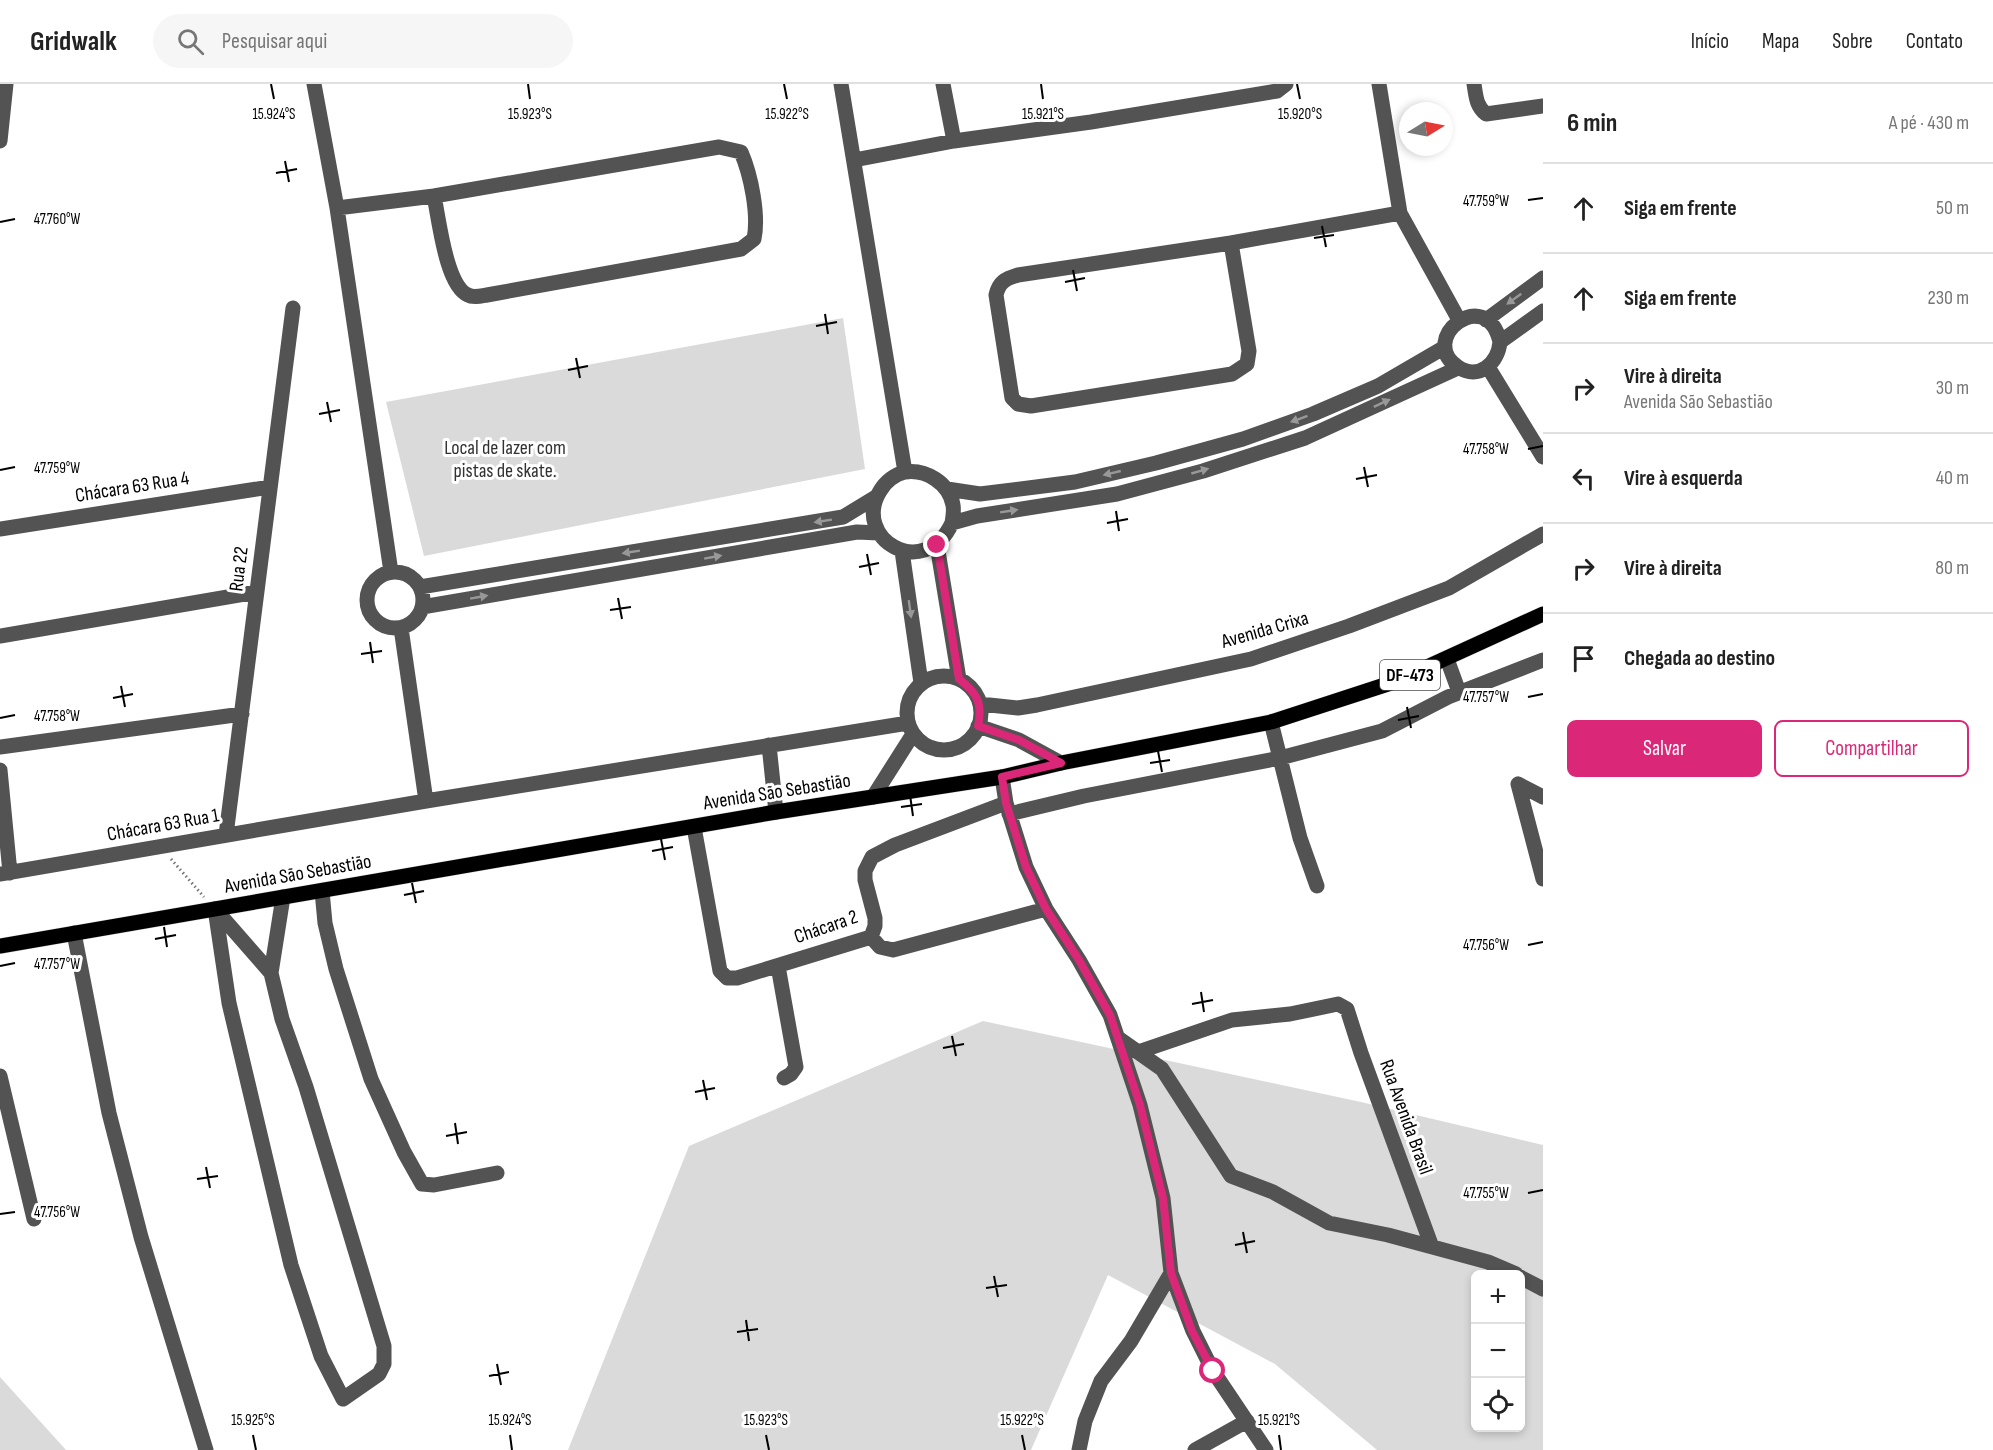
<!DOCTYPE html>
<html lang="pt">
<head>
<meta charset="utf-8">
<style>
	body { margin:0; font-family:"Sofia Sans Condensed",sans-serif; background:#f6f6f6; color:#222 }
	.controls { position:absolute; right:18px; bottom:18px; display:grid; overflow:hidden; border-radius:9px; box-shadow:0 3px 9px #0003 }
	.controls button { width:54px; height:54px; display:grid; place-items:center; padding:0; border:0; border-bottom:2px solid #e0e0e0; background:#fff; color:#222; font:30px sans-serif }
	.compass { position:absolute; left:1399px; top:18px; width:54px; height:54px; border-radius:50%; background:#fff; box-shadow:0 3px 9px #0003; rotate:80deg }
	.stop { position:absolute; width:18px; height:18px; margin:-14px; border:4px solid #db2777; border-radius:50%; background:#fff }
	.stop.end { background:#db2777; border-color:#fff; box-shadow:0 2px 6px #0008 }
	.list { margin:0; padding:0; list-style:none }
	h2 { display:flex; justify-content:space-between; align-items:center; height:78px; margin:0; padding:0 24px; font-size:26px }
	h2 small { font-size:20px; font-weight:400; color:#767676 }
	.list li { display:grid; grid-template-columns:39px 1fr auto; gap:18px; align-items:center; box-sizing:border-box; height:90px; padding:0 24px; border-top:2px solid #e0e0e0 }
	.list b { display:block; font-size:22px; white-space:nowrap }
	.list p { margin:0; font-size:20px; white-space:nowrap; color:#767676 }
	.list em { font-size:20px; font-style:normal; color:#767676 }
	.actions { display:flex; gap:12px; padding:18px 24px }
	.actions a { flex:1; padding:14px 0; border:2px solid #db2777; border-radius:9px; text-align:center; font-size:21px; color:#db2777 }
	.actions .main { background:#db2777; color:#fff }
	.icon { flex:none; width:33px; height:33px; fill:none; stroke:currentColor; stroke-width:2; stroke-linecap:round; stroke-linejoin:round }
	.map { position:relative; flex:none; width:1543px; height:1366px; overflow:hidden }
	header { display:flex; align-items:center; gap:36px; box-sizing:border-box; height:84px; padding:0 30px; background:#fff; border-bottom:2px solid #e0e0e0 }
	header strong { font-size:28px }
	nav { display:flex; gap:33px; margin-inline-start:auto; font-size:21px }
	.search { width:420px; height:54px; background:#f6f6f6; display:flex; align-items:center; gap:15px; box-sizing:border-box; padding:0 21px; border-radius:33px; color:#767676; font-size:22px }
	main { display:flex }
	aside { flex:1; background:#fff }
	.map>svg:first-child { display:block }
	.green { fill:#dadada; fill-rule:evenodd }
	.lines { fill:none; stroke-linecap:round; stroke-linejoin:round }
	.major-casing { stroke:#dbdbdb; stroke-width:16 }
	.path { stroke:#757575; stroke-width:3; stroke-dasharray:1.5 3; stroke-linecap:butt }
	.minor { stroke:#535353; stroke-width:15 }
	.major { stroke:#000; stroke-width:15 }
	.oneway { fill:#989898 }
	.route { stroke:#db2777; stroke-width:8 }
	.ticks { fill:none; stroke:#000; stroke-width:2 }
	.labels { text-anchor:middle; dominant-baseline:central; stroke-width:6; stroke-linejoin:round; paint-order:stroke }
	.shield { fill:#fff; stroke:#4c4c4c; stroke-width:1.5 }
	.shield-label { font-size:18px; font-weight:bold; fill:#000 }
	.park-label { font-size:20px; fill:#313131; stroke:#fff }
	.street-label { font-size:20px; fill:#000; stroke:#fff }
	.ticks-label { font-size:15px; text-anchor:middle; fill:#000; stroke:#fff; stroke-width:6; stroke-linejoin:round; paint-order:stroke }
</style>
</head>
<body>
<header>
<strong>Gridwalk</strong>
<div class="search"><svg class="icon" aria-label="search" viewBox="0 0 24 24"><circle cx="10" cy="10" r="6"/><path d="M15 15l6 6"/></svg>Pesquisar aqui</div>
<nav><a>Início</a><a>Mapa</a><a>Sobre</a><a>Contato</a></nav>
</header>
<main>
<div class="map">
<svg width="1543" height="1366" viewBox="0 0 1543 1366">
	<rect width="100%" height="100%" fill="#fff"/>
	<path class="green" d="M 843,234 L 865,385 L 424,472 L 386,318 Z
		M 983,937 L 1361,1018 L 1543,1061 L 1543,1366 L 1377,1366 L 1275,1280 L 1108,1191 L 1031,1366 L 568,1366 L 689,1062 ZM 1476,1190 L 1520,1190 L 1520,1344 L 1476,1344 Z
		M 0,1293 L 66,1366 L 0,1366 Z"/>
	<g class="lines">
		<g class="major-casing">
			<path id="major" d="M 0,862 L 776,728 L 1002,693 L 1061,679 L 1271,638 L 1394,598 L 1543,530"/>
		</g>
		<path class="path" d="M 171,775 L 204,813"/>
		<path class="minor" d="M 314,0 L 337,124 L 391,488
			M 841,0 L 905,388
			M 943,0 L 954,57 L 1091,38 L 1277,7 L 1286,0
			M 1379,0 L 1400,129 L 1459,236
			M 1474,0 C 1476,12 1476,22 1486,30 L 1543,22
			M 0,57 L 6,0
			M 719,63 L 741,68 C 751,91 759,131 754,155 L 741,165 L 487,211 C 481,212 473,214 468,211 C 446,202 439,135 434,112 Z
			M 854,76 L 954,57
			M 337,124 L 434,112
			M 1231,159 L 1249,267 L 1247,280 L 1232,290 L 1031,322 L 1018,320 L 1012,314 L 996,211 C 999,198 1005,195 1018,191 Z
			M 1231,159 L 1400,129
			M 1486,236 L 1543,194
			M 1500,258 C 1486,199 1416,256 1458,283 C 1479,297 1498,279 1500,258 L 1543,227
			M 1488,283 L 1543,373
			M 947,405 L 980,410 L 1075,398 L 1156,379 L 1243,355 L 1313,330 L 1378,302 L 1445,263
			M 952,439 C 953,433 954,426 953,421 C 949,399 926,385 905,388 C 895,390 885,398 880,407 C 851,454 924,499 952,439 L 977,432 L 1117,410 L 1203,387 L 1305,354 L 1458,284
			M 0,445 L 270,403
			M 937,461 L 959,595
			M 902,467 L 921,599
			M367 516a28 28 0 1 1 56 0a28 28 0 1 1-56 0Z
			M 420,503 L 843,433 L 876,413
			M 422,523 L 857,448 L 879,449
			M 401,544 L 426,717
			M 0,552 L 257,508
			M 1447,575 L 1459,608
			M907 629a37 37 0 1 1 74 0a37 37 0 1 1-74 0Z
			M 980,620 L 1018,624 L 1037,621 L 1251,575 L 1349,542 L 1449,504 L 1543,450
			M 1271,638 L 1300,754 L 1317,802
			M 978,642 L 1019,656 L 1061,679
			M 769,661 L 776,728
			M 0,663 L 242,630
			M 0,686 L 10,789
			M 1002,693 L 1006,719 L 1026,783 L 1046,825 L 1079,876 L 1110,931 L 1140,1021 L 1163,1114 L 1171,1189 L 1193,1247 L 1213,1287 L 1266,1366
			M 1518,700 L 1543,795
			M 1518,700 L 1543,713
			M 873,713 L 913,650
			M 1009,730 L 1084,712 L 1280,674 L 1382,647 L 1448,613 L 1543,576
			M 694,743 L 720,887 L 727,894 L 737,894 L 871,853 L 875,842 L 875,834 L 865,796 L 865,787 L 872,773 L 895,761 L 1006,719
			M 226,751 L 293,224
			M 0,790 L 426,717 L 908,639
			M 322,807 L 325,839 L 336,885 L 371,995 L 404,1068 L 422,1100 L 434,1101 L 497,1089
			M 215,825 L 229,919 L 291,1181 L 321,1272 L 343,1315 L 379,1290 L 384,1280 L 384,1262 L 306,1003 L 282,935 L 271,889 L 283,813
			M 215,825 L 271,889
			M 74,849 L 109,1029 L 141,1153 L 206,1366
			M 871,853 L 880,863 L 893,866 L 1046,825
			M 778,882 L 796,983 L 791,990 L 784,994
			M 1118,954 L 1162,985 L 1231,1092 L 1273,1108 L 1329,1139 L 1388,1151 L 1488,1178 L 1516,1190
			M 1138,968 L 1232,936 L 1290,930 L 1338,920 L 1347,925 L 1361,969 L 1432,1163
			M 0,992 L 34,1135
			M 1520,1193 L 1543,1205
			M 1079,1366 L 1085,1337 L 1101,1297 L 1131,1257 L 1171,1189
			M 1195,1366 L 1247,1337"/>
		<use href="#major" class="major"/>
	</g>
	<defs><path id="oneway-solid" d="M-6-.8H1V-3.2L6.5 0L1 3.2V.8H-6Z" transform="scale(1.5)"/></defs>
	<g class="oneway">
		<use href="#oneway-solid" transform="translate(1514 215) rotate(144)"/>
		<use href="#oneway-solid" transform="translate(1382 319) rotate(-25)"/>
		<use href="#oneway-solid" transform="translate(1299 335) rotate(160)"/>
		<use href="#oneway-solid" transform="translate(1200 387) rotate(-16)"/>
		<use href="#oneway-solid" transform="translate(1112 389) rotate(167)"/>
		<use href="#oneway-solid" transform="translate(1009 427) rotate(-9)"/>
		<use href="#oneway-solid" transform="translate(823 437) rotate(171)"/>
		<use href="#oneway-solid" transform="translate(631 468) rotate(171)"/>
		<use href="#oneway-solid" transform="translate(713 473) rotate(-10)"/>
		<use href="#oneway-solid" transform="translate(479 513) rotate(-10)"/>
		<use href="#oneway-solid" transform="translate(910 525) rotate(82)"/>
	</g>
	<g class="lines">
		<path class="route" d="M 937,461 L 959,595 C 977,609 983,619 978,642 L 1019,656 L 1061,679 L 1002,693 L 1006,719 L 1026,783 L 1046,825 L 1079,876 L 1110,931 L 1140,1021 L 1163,1114 L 1171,1189 L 1192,1247 L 1213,1287"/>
	</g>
	<path class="ticks" d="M 271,0 L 274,15M 528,0 L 530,15M 784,0 L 787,15M 1041,0 L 1043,15M 1297,0 L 1300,15M 285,77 L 289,98M 276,89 L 297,85M 1528,116 L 1543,114M 0,138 L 15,135M 1322,142 L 1326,163M 1314,154 L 1334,151M 1073,186 L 1077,207M 1065,198 L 1085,194M 825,230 L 828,250M 816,242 L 837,238M 576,274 L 580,294M 568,286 L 588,282M 327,318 L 331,338M 319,330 L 340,326M 1528,365 L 1543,362M 1364,383 L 1368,403M 0,386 L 15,383M 1356,395 L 1377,391M 1116,427 L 1119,447M 1107,439 L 1128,435M 867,470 L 871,491M 859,483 L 879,479M 618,514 L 622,535M 610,526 L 631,523M 370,558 L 373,579M 361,570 L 382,567M 121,602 L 125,623M 1528,613 L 1543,610M 113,614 L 133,610M 1407,623 L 1411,644M 0,634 L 15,631M 1398,636 L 1419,632M 1158,667 L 1162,688M 1150,679 L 1170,676M 910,711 L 913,732M 901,723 L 922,720M 661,755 L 665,776M 652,767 L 673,763M 412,799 L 416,819M 404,811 L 424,807M 164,843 L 167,863M 155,855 L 176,851M 1528,861 L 1543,858M 0,882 L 15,879M 1201,908 L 1204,928M 1192,920 L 1213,916M 952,952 L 956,972M 943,964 L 964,960M 703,996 L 707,1016M 695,1008 L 715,1004M 455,1039 L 458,1060M 446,1052 L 467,1048M 206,1083 L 210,1104M 197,1095 L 218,1092M 1528,1109 L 1543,1106M 0,1130 L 15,1128M 1243,1148 L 1247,1169M 1235,1161 L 1255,1157M 994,1192 L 998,1213M 986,1204 L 1007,1201M 746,1236 L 749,1257M 737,1248 L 758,1245M 497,1280 L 501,1301M 489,1292 L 509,1288M 253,1351 L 256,1366M 510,1351 L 512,1366M 766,1351 L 769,1366M 1022,1351 L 1025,1366M 1279,1351 L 1281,1366"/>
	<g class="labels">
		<rect class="shield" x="1380" y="576" width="60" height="30" rx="4.5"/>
		<g class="shield-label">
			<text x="1410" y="591">DF-473</text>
		</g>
		<g class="park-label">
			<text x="505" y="364">Local de lazer com<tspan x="505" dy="23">pistas de skate.</tspan></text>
		</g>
		<g class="street-label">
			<text transform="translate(132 403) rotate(-9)">Chácara 63 Rua 4</text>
			<text transform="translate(239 485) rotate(-83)">Rua 22</text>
			<text transform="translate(1265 546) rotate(-16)">Avenida Crixa</text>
			<text transform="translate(777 708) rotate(-9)">Avenida São Sebastião</text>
			<text transform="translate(163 741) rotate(-10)">Chácara 63 Rua 1</text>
			<text transform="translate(298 790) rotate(-10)">Avenida São Sebastião</text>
			<text transform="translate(826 843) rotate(-19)">Chácara 2</text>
			<text transform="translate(1406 1033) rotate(70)">Rua Avenida Brasil</text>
		</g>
	</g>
	<g class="ticks-label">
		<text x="274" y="35">15.924°S</text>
		<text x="530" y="35">15.923°S</text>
		<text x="787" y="35">15.922°S</text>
		<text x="1043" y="35">15.921°S</text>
		<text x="1300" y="35">15.920°S</text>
		<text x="1486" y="122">47.759°W</text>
		<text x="57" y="140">47.760°W</text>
		<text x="1486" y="370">47.758°W</text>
		<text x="57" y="389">47.759°W</text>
		<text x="1486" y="618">47.757°W</text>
		<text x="57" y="637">47.758°W</text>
		<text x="1486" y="866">47.756°W</text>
		<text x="57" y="885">47.757°W</text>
		<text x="1486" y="1114">47.755°W</text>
		<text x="57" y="1133">47.756°W</text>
		<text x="253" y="1341">15.925°S</text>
		<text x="510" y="1341">15.924°S</text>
		<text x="766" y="1341">15.923°S</text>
		<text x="1022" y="1341">15.922°S</text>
		<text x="1279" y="1341">15.921°S</text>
	</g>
</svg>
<div class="controls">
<button>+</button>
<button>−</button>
<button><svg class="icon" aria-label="locate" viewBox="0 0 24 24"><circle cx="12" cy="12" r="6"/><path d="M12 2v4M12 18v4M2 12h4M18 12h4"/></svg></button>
</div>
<svg class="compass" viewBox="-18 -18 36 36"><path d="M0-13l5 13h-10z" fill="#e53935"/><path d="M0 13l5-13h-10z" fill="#767676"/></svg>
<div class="stop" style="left:1213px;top:1287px"></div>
<div class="stop end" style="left:937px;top:461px"></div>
</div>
<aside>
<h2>6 min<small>A pé · 430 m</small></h2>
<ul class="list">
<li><svg class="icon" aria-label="ahead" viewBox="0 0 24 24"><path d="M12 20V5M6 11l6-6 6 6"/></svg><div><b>Siga em frente</b></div><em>50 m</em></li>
<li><svg class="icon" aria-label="ahead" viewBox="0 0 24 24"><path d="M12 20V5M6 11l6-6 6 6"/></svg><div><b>Siga em frente</b></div><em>230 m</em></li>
<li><svg class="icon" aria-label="right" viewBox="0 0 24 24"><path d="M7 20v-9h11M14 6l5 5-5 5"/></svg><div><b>Vire à direita</b><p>Avenida São Sebastião</p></div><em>30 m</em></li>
<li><svg class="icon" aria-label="left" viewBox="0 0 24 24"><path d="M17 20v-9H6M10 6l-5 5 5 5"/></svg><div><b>Vire à esquerda</b></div><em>40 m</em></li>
<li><svg class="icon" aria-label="right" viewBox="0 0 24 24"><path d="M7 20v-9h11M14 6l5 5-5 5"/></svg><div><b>Vire à direita</b></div><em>80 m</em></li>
<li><svg class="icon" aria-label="arrive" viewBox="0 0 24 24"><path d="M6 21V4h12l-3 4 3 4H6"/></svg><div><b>Chegada ao destino</b></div></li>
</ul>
<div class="actions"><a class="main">Salvar</a><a>Compartilhar</a></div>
</aside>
</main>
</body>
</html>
